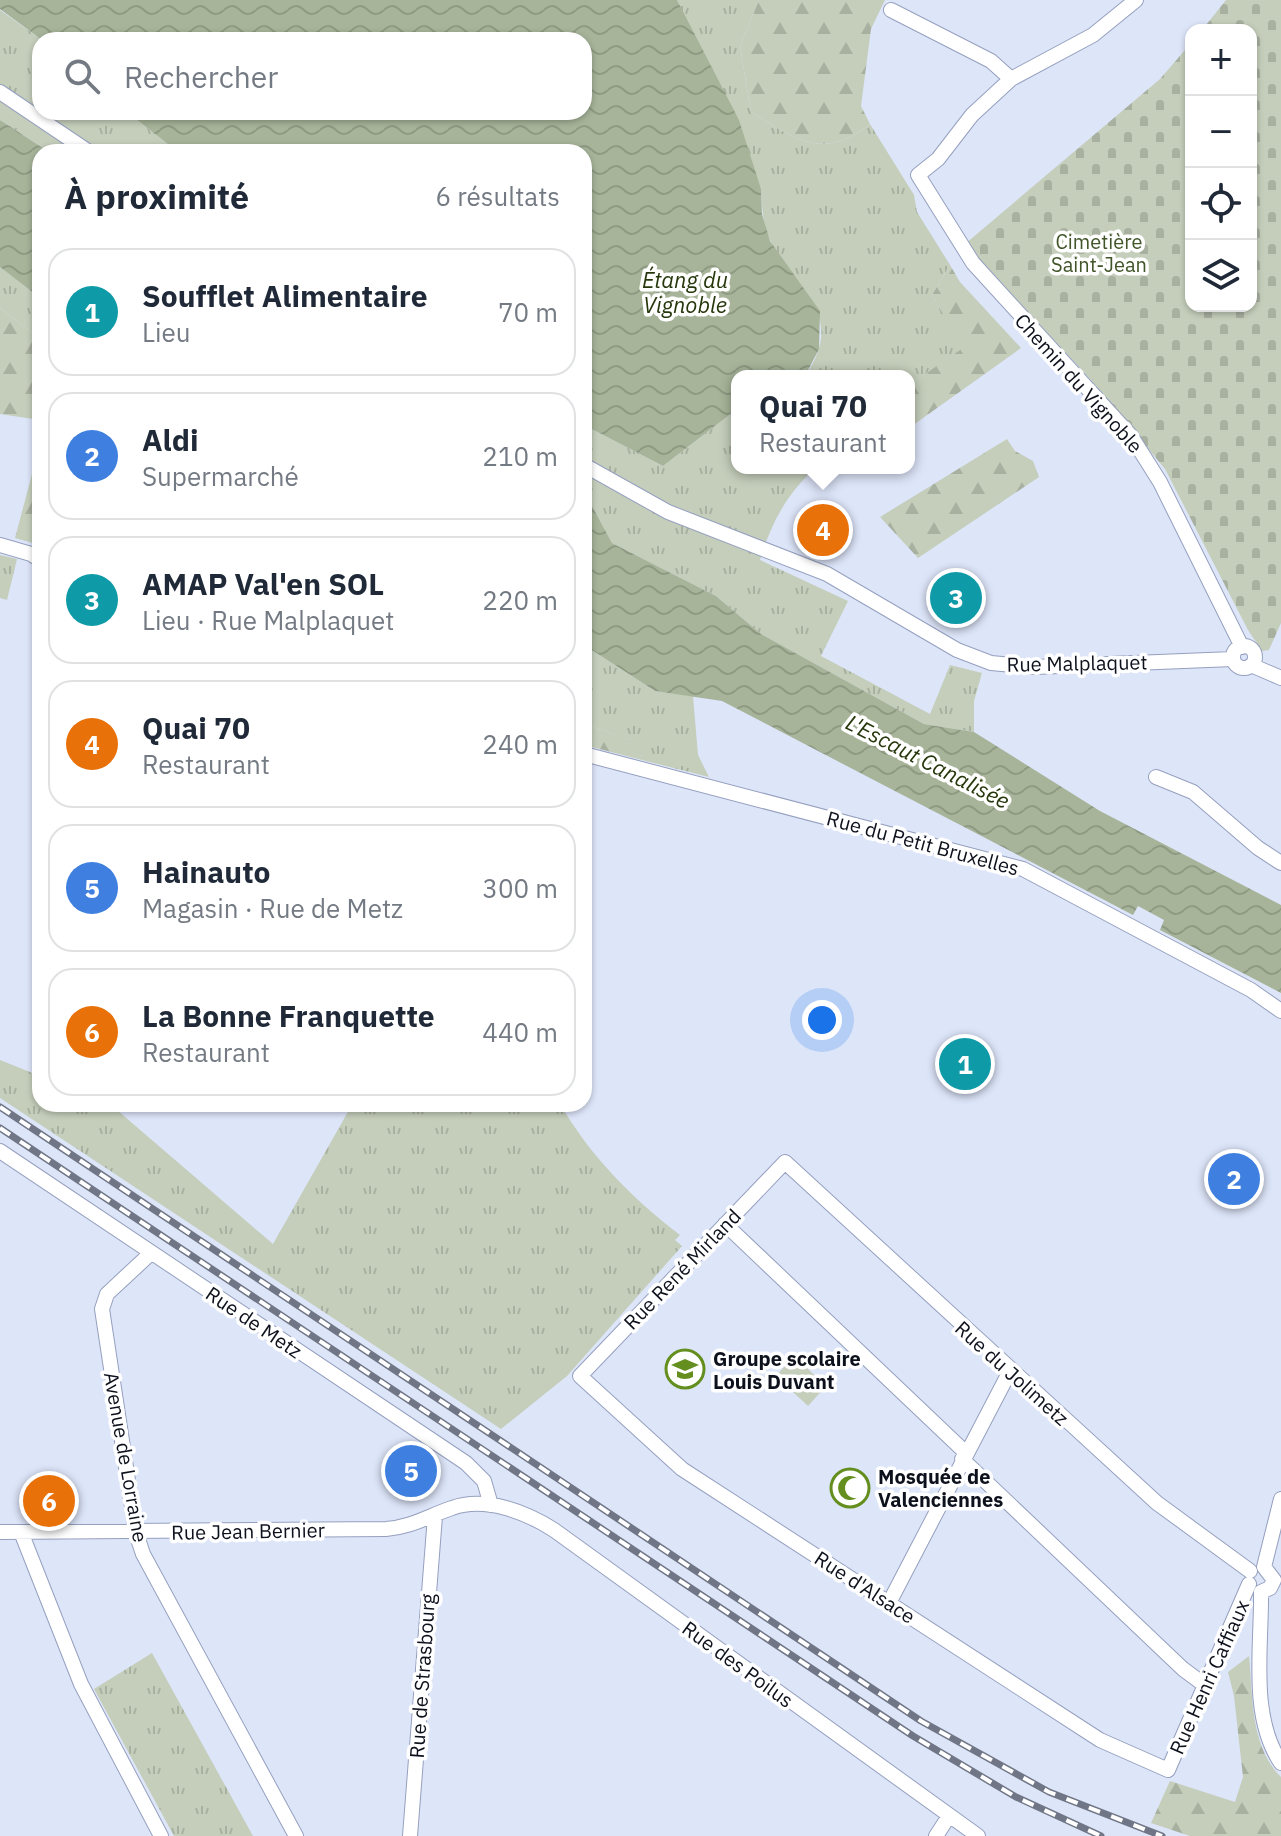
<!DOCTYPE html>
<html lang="fr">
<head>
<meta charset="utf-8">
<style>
	body { margin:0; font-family:"IBM Plex Sans",sans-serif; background:#f2f2f3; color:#1f2937 }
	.controls { position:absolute; right:24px; top:24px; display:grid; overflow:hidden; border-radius:16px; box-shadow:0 2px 6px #0004 }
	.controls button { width:72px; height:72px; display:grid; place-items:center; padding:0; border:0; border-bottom:2px solid #e0e1e3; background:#fff; color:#1f2937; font:40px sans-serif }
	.you { position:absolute; left:822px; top:1020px; width:28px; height:28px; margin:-20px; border:6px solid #fff; border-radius:50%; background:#1a73e8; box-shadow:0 0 0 12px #1a73e833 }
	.badge { display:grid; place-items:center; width:52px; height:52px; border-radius:50%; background:#648f1f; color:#fff; font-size:26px; font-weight:700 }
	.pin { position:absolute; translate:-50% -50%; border:4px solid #fff; box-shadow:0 2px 8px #0006 }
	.popup { position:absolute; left:731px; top:370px; width:184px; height:104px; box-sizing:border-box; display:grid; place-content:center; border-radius:16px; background:#fff; filter:drop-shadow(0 2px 6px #0005); font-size:26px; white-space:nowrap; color:#747a83 }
	.popup b { font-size:30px; color:#1f2937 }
	.popup::after { content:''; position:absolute; left:50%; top:100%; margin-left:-16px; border:16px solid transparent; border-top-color:#fff }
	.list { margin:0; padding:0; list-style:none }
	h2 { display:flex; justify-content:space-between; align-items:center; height:104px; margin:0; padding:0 32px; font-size:34px }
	h2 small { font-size:26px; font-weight:400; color:#747a83 }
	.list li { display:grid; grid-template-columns:52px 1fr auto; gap:24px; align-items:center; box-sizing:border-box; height:128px; margin:0 16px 16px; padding:0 16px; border:2px solid #e0e1e3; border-radius:24px }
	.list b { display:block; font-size:30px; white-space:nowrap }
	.list p { margin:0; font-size:26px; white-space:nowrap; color:#747a83 }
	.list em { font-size:26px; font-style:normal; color:#747a83 }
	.icon { flex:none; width:44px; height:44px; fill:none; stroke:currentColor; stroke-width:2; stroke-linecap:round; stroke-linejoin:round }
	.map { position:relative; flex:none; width:1281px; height:1836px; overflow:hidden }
	.search { position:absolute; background:#fff; box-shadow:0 2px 6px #0004; left:32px; top:32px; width:560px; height:88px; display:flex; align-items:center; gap:20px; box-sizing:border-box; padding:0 28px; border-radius:24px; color:#747a83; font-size:30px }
	.panel { position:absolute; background:#fff; box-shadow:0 2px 6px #0004; left:32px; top:144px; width:560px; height:968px; border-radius:24px }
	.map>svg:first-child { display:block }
	.grass { fill:url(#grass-tufts) }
	.forest { fill:url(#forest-firs) }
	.cemetery { fill:url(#cemetery-stones) }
	.pitch { fill:#c5cebb }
	.water { fill:url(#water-waves) }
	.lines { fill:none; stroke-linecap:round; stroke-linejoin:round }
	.minor-casing { stroke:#95a0bf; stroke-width:16 }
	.minor { stroke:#fff; stroke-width:14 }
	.rail-casing { stroke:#707685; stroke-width:7 }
	.rail { stroke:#fff; stroke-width:4; stroke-dasharray:12; stroke-linecap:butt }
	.labels { text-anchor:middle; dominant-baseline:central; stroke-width:7; stroke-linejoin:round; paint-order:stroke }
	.park-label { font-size:20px; fill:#415529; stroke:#fff }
	.street-label { font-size:20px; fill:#0d111c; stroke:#fff }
	.poi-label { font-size:20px; font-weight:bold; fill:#0d111c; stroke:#fff; text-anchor:start }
	.water-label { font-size:22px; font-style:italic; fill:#26370b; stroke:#fff }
</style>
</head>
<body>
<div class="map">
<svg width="1281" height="1836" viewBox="0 0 1281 1836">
	<defs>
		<pattern id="grass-tufts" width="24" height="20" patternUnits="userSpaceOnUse" patternTransform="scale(2)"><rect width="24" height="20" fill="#c5cebb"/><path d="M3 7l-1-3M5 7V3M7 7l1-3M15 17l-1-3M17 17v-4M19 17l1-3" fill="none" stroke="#a8b0a0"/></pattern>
		<pattern id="forest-firs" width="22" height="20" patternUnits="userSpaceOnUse" patternTransform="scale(2)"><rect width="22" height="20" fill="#c5cebb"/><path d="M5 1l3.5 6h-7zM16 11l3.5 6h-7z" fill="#a8b0a0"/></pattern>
		<pattern id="cemetery-stones" width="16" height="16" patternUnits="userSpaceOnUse" patternTransform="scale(2)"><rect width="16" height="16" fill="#c5cebb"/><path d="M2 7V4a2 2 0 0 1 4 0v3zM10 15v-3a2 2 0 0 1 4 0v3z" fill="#a8b0a0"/></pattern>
		<pattern id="water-waves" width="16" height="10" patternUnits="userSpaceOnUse" patternTransform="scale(2)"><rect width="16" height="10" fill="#a7b499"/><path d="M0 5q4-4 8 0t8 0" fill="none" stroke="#8f9a83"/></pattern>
	</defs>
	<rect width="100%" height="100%" fill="#dde5f9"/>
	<path class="grass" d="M 677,0 L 759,0 L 740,46 L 751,112 C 795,138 822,162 870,124 L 914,195 L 917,212 L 950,265 L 932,295 L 964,348 L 909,385 L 909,376 L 805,376 C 847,316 798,291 772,244 C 763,227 762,208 761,189 Z
		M 0,10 L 42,40 L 40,112 L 127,112 L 178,152 L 49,152 L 0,120 Z
		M 0,267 L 40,298 L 40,339 L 0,308 Z
		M 737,409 L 737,468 L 815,468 C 787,494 771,523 760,560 L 848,601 L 821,656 L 930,714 L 950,665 L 982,673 L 974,701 L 974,732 L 924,724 L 761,634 L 716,596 L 612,543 L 584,491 L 584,425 L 663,466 Z
		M 0,555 L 17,559 L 7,600 L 0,598 Z
		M 584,645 L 655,691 L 693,696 L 698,755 L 709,777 L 642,760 L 640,743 L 584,724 Z
		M 0,1060 L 40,1076 L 40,1104 L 110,1104 L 273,1244 L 349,1110 L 347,1104 L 560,1104 C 591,1157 632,1198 680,1235 L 675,1240 L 682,1246 L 567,1376 L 501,1429 L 0,1098 Z
		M 152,1653 L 253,1836 L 174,1836 L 94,1689 Z"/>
	<path class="forest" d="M 759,0 L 885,0 L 871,29 L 861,106 L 870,124 C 822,162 795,138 751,112 L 740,46 Z
		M 950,265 L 960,282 L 1021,348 L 909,428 L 909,385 L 963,348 L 932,295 Z
		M 0,308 L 40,339 L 40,420 L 0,414 Z
		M 1007,439 L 1015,451 L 1033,461 L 1039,477 L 918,558 L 880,517 Z
		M 40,444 L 40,545 L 15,538 Z
		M 584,724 L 641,743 L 642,760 L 584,745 Z
		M 1249,1656 C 1253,1697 1250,1746 1281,1777 L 1281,1836 L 1190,1836 L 1151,1823 L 1170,1781 L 1235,1802 L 1243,1777 L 1234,1696 L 1228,1672 Z"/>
	<path class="cemetery" d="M 1226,0 L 1281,0 L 1281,623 L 1269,650 L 1262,651 L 1248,630 L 1165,469 L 1090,379 L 965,244 L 1160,79 L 1191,43 L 1191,306 L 1251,306 L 1251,30 L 1202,30 Z"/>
	<path class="pitch" d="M 794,1356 L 826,1386 L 808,1406 L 776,1376 Z"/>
	<path class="water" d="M 0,0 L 677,0 L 739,120 L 761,189 L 762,214 L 770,241 L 820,311 L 819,349 L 805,376 L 737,376 L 737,409 L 663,466 L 584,425 L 584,152 L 178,152 L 127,112 L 584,112 L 584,40 L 42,40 L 0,9 Z
		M 0,120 L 49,152 L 40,152 L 40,298 L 0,267 Z
		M 584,491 L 612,543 L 716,596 L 761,634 L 924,724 L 974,732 L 1100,811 L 1281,905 L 1281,993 L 1160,930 L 1164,920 L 1138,906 L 1133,915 L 722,701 L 655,691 L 584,645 Z"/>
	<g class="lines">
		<g class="minor-casing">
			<path id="minor" d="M 891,10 L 991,61 L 1011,79 L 1093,35 L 1136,0
				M 1011,79 L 972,115 L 938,159 L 918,175 L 973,263 L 1131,436 L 1160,482 L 1242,647
				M 0,92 L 89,152
				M 584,465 L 668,512 L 827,574 L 957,650 L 991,663 L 1035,667 L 1233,659
				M 0,545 L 31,554 L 40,560
				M1233 657a11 11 0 1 1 22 0a11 11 0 1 1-22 0Z
				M 1251,665 L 1281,678
				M 584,754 L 1023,869 L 1251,990 L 1281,1011
				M 1156,777 L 1193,792 L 1258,848 L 1281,863
				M 0,1151 L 466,1463 L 484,1481 L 491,1505
				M 725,1224 L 965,1452
				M 151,1253 L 107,1294 L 102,1309 L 136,1533 L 143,1554 L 296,1836
				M 962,1459 L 1183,1669 L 1206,1686
				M 0,1532 L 386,1529 C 412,1527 428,1516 452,1508 C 485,1496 526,1512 554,1530 L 978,1836
				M 21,1532 L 81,1684 L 161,1836
				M 1264,1567 L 1281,1499
				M 1249,1584 L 1168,1770 L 1100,1740 L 682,1469 L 580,1376 L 785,1162 L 1157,1503 L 1250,1571
				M 1261,1592 C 1262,1645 1249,1716 1281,1763
				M 1261,1592 L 1270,1588 L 1274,1580 L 1264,1567
				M 889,1603 L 1010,1371
				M 410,1836 L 435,1516
				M 936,1836 L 949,1816"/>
		</g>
		<use href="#minor" class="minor"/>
		<g class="rail-casing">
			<path id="rail" d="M 0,1107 L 921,1721 L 1049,1792 L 1162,1836
				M 0,1128 L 913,1736 L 1016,1797 L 1101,1836"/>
		</g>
		<use href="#rail" class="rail"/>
	</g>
	<defs>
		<g id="school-ring" transform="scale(2)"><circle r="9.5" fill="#fff" stroke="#648f1f" stroke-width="1.5"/><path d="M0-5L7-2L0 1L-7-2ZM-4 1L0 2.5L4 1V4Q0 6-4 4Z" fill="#648f1f"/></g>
		<g id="mosque-ring" transform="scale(2)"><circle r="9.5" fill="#fff" stroke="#648f1f" stroke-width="1.5"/><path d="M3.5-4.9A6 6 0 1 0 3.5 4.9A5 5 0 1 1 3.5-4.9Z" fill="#648f1f"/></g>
	</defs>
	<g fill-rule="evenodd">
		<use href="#school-ring" x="685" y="1369"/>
		<use href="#mosque-ring" x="850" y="1488"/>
	</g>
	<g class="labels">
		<g class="park-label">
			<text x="1099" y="241">Cimetière<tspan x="1099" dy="23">Saint-Jean</tspan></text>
		</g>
		<g class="street-label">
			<text transform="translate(1079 383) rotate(48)">Chemin du Vignoble</text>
			<text transform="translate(1077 663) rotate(-1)">Rue Malplaquet</text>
			<text transform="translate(923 843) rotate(15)">Rue du Petit Bruxelles</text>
			<text transform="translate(682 1269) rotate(-46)">Rue René Mirland</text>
			<text transform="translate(254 1322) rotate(34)">Rue de Metz</text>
			<text transform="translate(1012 1373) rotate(42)">Rue du Jolimetz</text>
			<text transform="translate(126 1457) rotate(80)">Avenue de Lorraine</text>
			<text transform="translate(248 1531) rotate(-1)">Rue Jean Bernier</text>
			<text transform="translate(865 1587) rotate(33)">Rue d'Alsace</text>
			<text transform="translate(738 1664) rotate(36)">Rue des Poilus</text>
			<text transform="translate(422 1676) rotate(-86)">Rue de Strasbourg</text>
			<text transform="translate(1209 1677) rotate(-66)">Rue Henri Caffiaux</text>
		</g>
		<g class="poi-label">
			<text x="713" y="1358">Groupe scolaire<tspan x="713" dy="23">Louis Duvant</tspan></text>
			<text x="878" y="1476">Mosquée de<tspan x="878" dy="23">Valenciennes</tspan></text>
		</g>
		<g class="water-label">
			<text x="685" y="279">Étang du<tspan x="685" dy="25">Vignoble</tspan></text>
			<text transform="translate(928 761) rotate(27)">L'Escaut Canalisée</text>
		</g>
	</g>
</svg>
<div class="controls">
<button>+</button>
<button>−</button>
<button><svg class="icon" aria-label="locate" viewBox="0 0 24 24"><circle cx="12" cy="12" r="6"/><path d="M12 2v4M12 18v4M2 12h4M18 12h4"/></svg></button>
<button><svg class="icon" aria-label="layers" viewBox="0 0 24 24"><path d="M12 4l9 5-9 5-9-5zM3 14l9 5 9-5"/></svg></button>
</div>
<div class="you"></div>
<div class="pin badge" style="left:965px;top:1064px;background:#0f9aa8">1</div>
<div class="pin badge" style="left:1234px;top:1179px;background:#3f7fe0">2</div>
<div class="pin badge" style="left:956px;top:598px;background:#0f9aa8">3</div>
<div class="pin badge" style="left:823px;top:530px;background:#e8710a">4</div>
<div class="popup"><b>Quai 70</b>Restaurant</div>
<div class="pin badge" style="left:411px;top:1471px;background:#3f7fe0">5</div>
<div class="pin badge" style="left:49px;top:1501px;background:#e8710a">6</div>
<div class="search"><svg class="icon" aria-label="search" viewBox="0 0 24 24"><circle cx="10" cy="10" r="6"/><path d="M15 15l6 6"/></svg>Rechercher</div>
<section class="panel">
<h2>À proximité<small>6 résultats</small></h2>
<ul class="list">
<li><span class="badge" style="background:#0f9aa8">1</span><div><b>Soufflet Alimentaire</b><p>Lieu</p></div><em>70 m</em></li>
<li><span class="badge" style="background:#3f7fe0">2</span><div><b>Aldi</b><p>Supermarché</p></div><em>210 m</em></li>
<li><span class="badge" style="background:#0f9aa8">3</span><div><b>AMAP Val'en SOL</b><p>Lieu · Rue Malplaquet</p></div><em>220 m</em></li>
<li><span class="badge" style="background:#e8710a">4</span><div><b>Quai 70</b><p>Restaurant</p></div><em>240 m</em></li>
<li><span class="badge" style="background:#3f7fe0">5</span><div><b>Hainauto</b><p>Magasin · Rue de Metz</p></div><em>300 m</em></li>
<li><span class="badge" style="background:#e8710a">6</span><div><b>La Bonne Franquette</b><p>Restaurant</p></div><em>440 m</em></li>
</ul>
</section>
</div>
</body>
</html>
